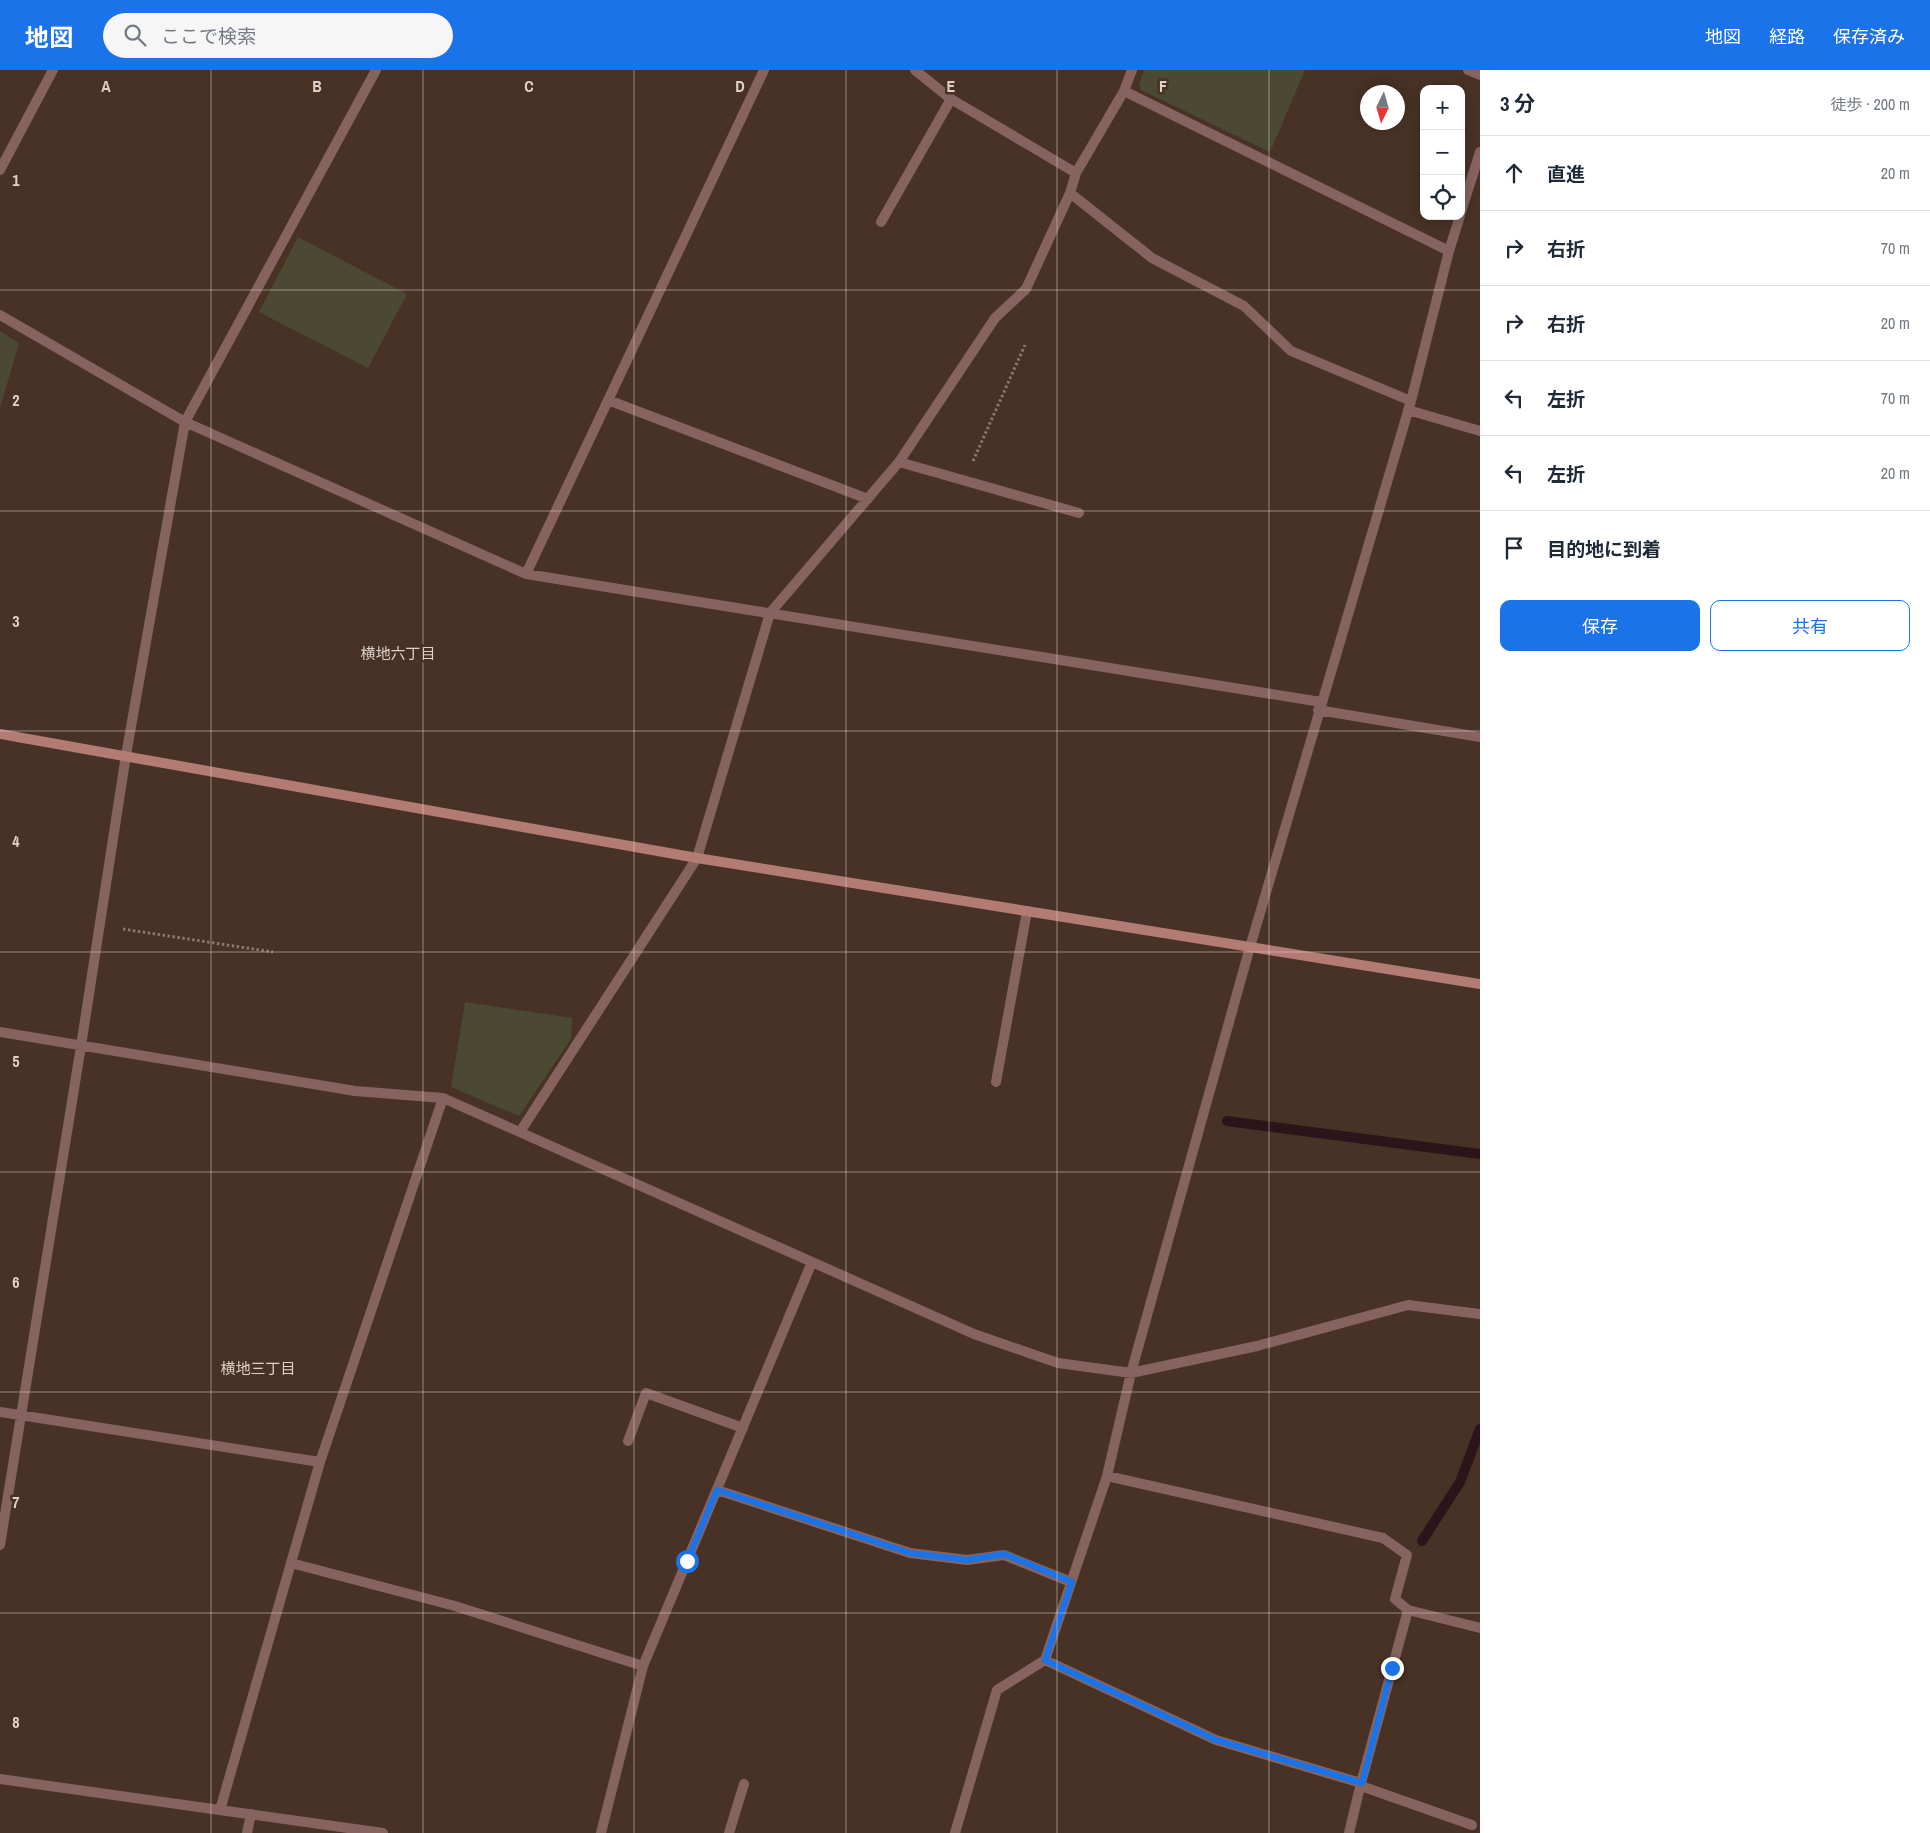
<!DOCTYPE html>
<html lang="ja">
<head>
<meta charset="utf-8">
<style>
	body { margin:0; font-family:"Archivo Narrow","Noto Sans JP",sans-serif; background:#f6f6f7; color:#1f2937 }
	.controls { position:absolute; right:15px; top:15px; display:grid; overflow:hidden; border-radius:10px; box-shadow:0 2px 12px #0003 }
	.controls button { width:45px; height:45px; display:grid; place-items:center; padding:0; border:0; border-bottom:1px solid #e0e1e3; background:#fff; color:#1f2937; font:25px sans-serif }
	.compass { position:absolute; left:1360px; top:15px; width:45px; height:45px; border-radius:50%; background:#fff; box-shadow:0 2px 12px #0003; rotate:185deg }
	.stop { position:absolute; width:15px; height:15px; margin:-11px; border:4px solid #1a73e8; border-radius:50%; background:#fff }
	.stop.end { background:#1a73e8; border-color:#fff; box-shadow:0 1px 5px #0008 }
	.list { margin:0; padding:0; list-style:none }
	h2 { display:flex; justify-content:space-between; align-items:center; height:65px; margin:0; padding:0 20px; font-size:21px }
	h2 small { font-size:16px; font-weight:400; color:#747a83 }
	.list li { display:grid; grid-template-columns:32px 1fr auto; gap:15px; align-items:center; box-sizing:border-box; height:75px; padding:0 20px; border-top:1px solid #e0e1e3 }
	.list b { display:block; font-size:19px; white-space:nowrap }
	.list em { font-size:16px; font-style:normal; color:#747a83 }
	.actions { display:flex; gap:10px; padding:15px 20px }
	.actions a { flex:1; padding:11px 0; border:1px solid #1a73e8; border-radius:10px; text-align:center; font-size:18px; color:#1a73e8 }
	.actions .main { background:#1a73e8; color:#fff }
	.icon { flex:none; width:28px; height:28px; fill:none; stroke:currentColor; stroke-width:2; stroke-linecap:round; stroke-linejoin:round }
	.map { position:relative; flex:none; width:1480px; height:1763px; overflow:hidden }
	header { display:flex; align-items:center; gap:30px; box-sizing:border-box; height:70px; padding:0 25px; background:#1a73e8; color:#fff }
	header strong { font-size:24px }
	nav { display:flex; gap:28px; margin-inline-start:auto; font-size:18px }
	.search { width:350px; height:45px; background:#f6f6f7; display:flex; align-items:center; gap:12px; box-sizing:border-box; padding:0 18px; border-radius:28px; color:#747a83; font-size:19px }
	main { display:flex }
	aside { flex:1; background:#fff }
	.map>svg:first-child { display:block }
	.green { fill:#4c4932 }
	.lines { fill:none; stroke-linecap:round; stroke-linejoin:round }
	.stream { stroke:#2d131a; stroke-width:10 }
	.path { stroke:#89786d; stroke-width:3; stroke-dasharray:2.5 2.5; stroke-linecap:butt }
	.lane { stroke:#86635e; stroke-width:10 }
	.street { stroke:#86635e; stroke-width:10 }
	.secondary { stroke:#b27b73; stroke-width:10 }
	.route { stroke:#1a73e8; stroke-width:6 }
	.grid { fill:none; stroke:#ded1c9; stroke-width:1; stroke-opacity:0.55 }
	.labels { text-anchor:middle; dominant-baseline:central; stroke-width:5; stroke-linejoin:round; paint-order:stroke }
	.neighbourhood-label { font-size:15px; fill:#ded1c9; stroke:#473225 }
	.grid-label { font-size:16px; text-anchor:middle; font-weight:bold; fill:#ded1c9; stroke:#473225; stroke-width:5; stroke-linejoin:round; paint-order:stroke }
</style>
</head>
<body>
<header>
<strong>地図</strong>
<div class="search"><svg class="icon" aria-label="search" viewBox="0 0 24 24"><circle cx="10" cy="10" r="6"/><path d="M15 15l6 6"/></svg>ここで検索</div>
<nav><a>地図</a><a>経路</a><a>保存済み</a></nav>
</header>
<main>
<div class="map">
<svg width="1480" height="1763" viewBox="0 0 1480 1763">
	<rect width="100%" height="100%" fill="#473225"/>
	<path class="green" d="M 1144,0 L 1305,0 L 1270,82 L 1141,20 L 1139,15 Z
		M 298,167 L 407,224 L 368,298 L 259,242 Z
		M 0,261 L 19,273 L 0,338 Z
		M 465,932 L 572,948 L 571,969 L 519,1046 L 451,1017 Z"/>
	<g class="lines">
		<path class="stream" d="M 1227,1051 L 1480,1084
			M 1422,1471 L 1460,1412 L 1480,1359"/>
		<path class="path" d="M 973,391 L 1025,275
			M 123,859 L 273,882"/>
		<path class="lane" d="M 881,152 L 951,29
			M 899,392 L 1079,443
			M 996,1012 L 1027,841
			M 628,1371 L 646,1323 L 743,1358
			M 1361,1716 L 1472,1755
			M 729,1763 L 744,1714"/>
		<path class="street" d="M 915,0 L 951,29 L 1076,103
			M 1468,0 L 1480,5
			M 1124,21 L 1449,181
			M 0,100 L 53,0
			M 1070,123 L 1152,188 L 1244,236 L 1291,281 L 1411,331
			M 1461,142 L 1480,82
			M 0,245 L 185,352 L 526,504 L 1321,632
			M 608,330 L 868,429
			M 1408,340 L 1480,361
			M 526,504 L 764,0
			M 1318,640 L 1480,667
			M 0,962 L 355,1021 L 443,1028 L 974,1264 L 1058,1293 L 1131,1303 L 1257,1276 L 1408,1235 L 1480,1244
			M 520,1062 L 697,788 L 770,543 L 899,392 L 995,248 L 1026,219 L 1070,123 L 1076,103 L 1124,21 L 1132,0
			M 0,1342 L 320,1392
			M 1107,1406 L 1383,1468 L 1407,1485 L 1395,1529 L 1408,1540
			M 717,1420 L 910,1483 L 967,1490 L 1004,1485 L 1071,1512
			M 0,1475 L 81,976 L 126,685 L 185,352 L 376,0
			M 291,1493 L 455,1536 L 643,1596
			M 1045,1590 L 1216,1670 L 1361,1713 L 1408,1540 L 1480,1558
			M 0,1709 L 383,1763
			M 220,1740 L 320,1392 L 443,1028
			M 247,1763 L 251,1744
			M 601,1763 L 643,1596 L 812,1192
			M 955,1763 L 997,1620 L 1045,1590 L 1107,1406 L 1131,1303 L 1250,877 L 1411,331 L 1449,181 L 1460,146
			M 1349,1763 L 1361,1713"/>
		<path class="secondary" d="M 0,664 L 697,788 L 1480,914"/>
	</g>
	<g class="lines">
		<path class="route" d="M 687,1491 L 717,1420 L 910,1483 L 967,1490 L 1004,1484 L 1072,1512 L 1045,1590 L 1216,1670 L 1362,1713 L 1392,1598"/>
	</g>
	<path class="grid" d="M 211,0 L 211,1763M 423,0 L 423,1763M 634,0 L 634,1763M 846,0 L 846,1763M 1057,0 L 1057,1763M 1269,0 L 1269,1763M 0,220 L 1480,220M 0,441 L 1480,441M 0,661 L 1480,661M 0,882 L 1480,882M 0,1102 L 1480,1102M 0,1322 L 1480,1322M 0,1543 L 1480,1543"/>
	<g class="labels">
		<g class="neighbourhood-label">
			<text x="398" y="583">横地六丁目</text>
			<text x="258" y="1298">横地三丁目</text>
		</g>
	</g>
	<g class="grid-label">
		<text x="106" y="22">A</text>
		<text x="317" y="22">B</text>
		<text x="529" y="22">C</text>
		<text x="740" y="22">D</text>
		<text x="951" y="22">E</text>
		<text x="1163" y="22">F</text>
		<text x="16" y="116">1</text>
		<text x="16" y="336">2</text>
		<text x="16" y="557">3</text>
		<text x="16" y="777">4</text>
		<text x="16" y="997">5</text>
		<text x="16" y="1218">6</text>
		<text x="16" y="1438">7</text>
		<text x="16" y="1658">8</text>
	</g>
</svg>
<div class="controls">
<button>+</button>
<button>−</button>
<button><svg class="icon" aria-label="locate" viewBox="0 0 24 24"><circle cx="12" cy="12" r="6"/><path d="M12 2v4M12 18v4M2 12h4M18 12h4"/></svg></button>
</div>
<svg class="compass" viewBox="-18 -18 36 36"><path d="M0-13l5 13h-10z" fill="#e53935"/><path d="M0 13l5-13h-10z" fill="#747a83"/></svg>
<div class="stop" style="left:687px;top:1491px"></div>
<div class="stop end" style="left:1392px;top:1598px"></div>
</div>
<aside>
<h2>3 分<small>徒歩 · 200 m</small></h2>
<ul class="list">
<li><svg class="icon" aria-label="ahead" viewBox="0 0 24 24"><path d="M12 20V5M6 11l6-6 6 6"/></svg><div><b>直進</b></div><em>20 m</em></li>
<li><svg class="icon" aria-label="right" viewBox="0 0 24 24"><path d="M7 20v-9h11M14 6l5 5-5 5"/></svg><div><b>右折</b></div><em>70 m</em></li>
<li><svg class="icon" aria-label="right" viewBox="0 0 24 24"><path d="M7 20v-9h11M14 6l5 5-5 5"/></svg><div><b>右折</b></div><em>20 m</em></li>
<li><svg class="icon" aria-label="left" viewBox="0 0 24 24"><path d="M17 20v-9H6M10 6l-5 5 5 5"/></svg><div><b>左折</b></div><em>70 m</em></li>
<li><svg class="icon" aria-label="left" viewBox="0 0 24 24"><path d="M17 20v-9H6M10 6l-5 5 5 5"/></svg><div><b>左折</b></div><em>20 m</em></li>
<li><svg class="icon" aria-label="arrive" viewBox="0 0 24 24"><path d="M6 21V4h12l-3 4 3 4H6"/></svg><div><b>目的地に到着</b></div></li>
</ul>
<div class="actions"><a class="main">保存</a><a>共有</a></div>
</aside>
</main>
</body>
</html>
